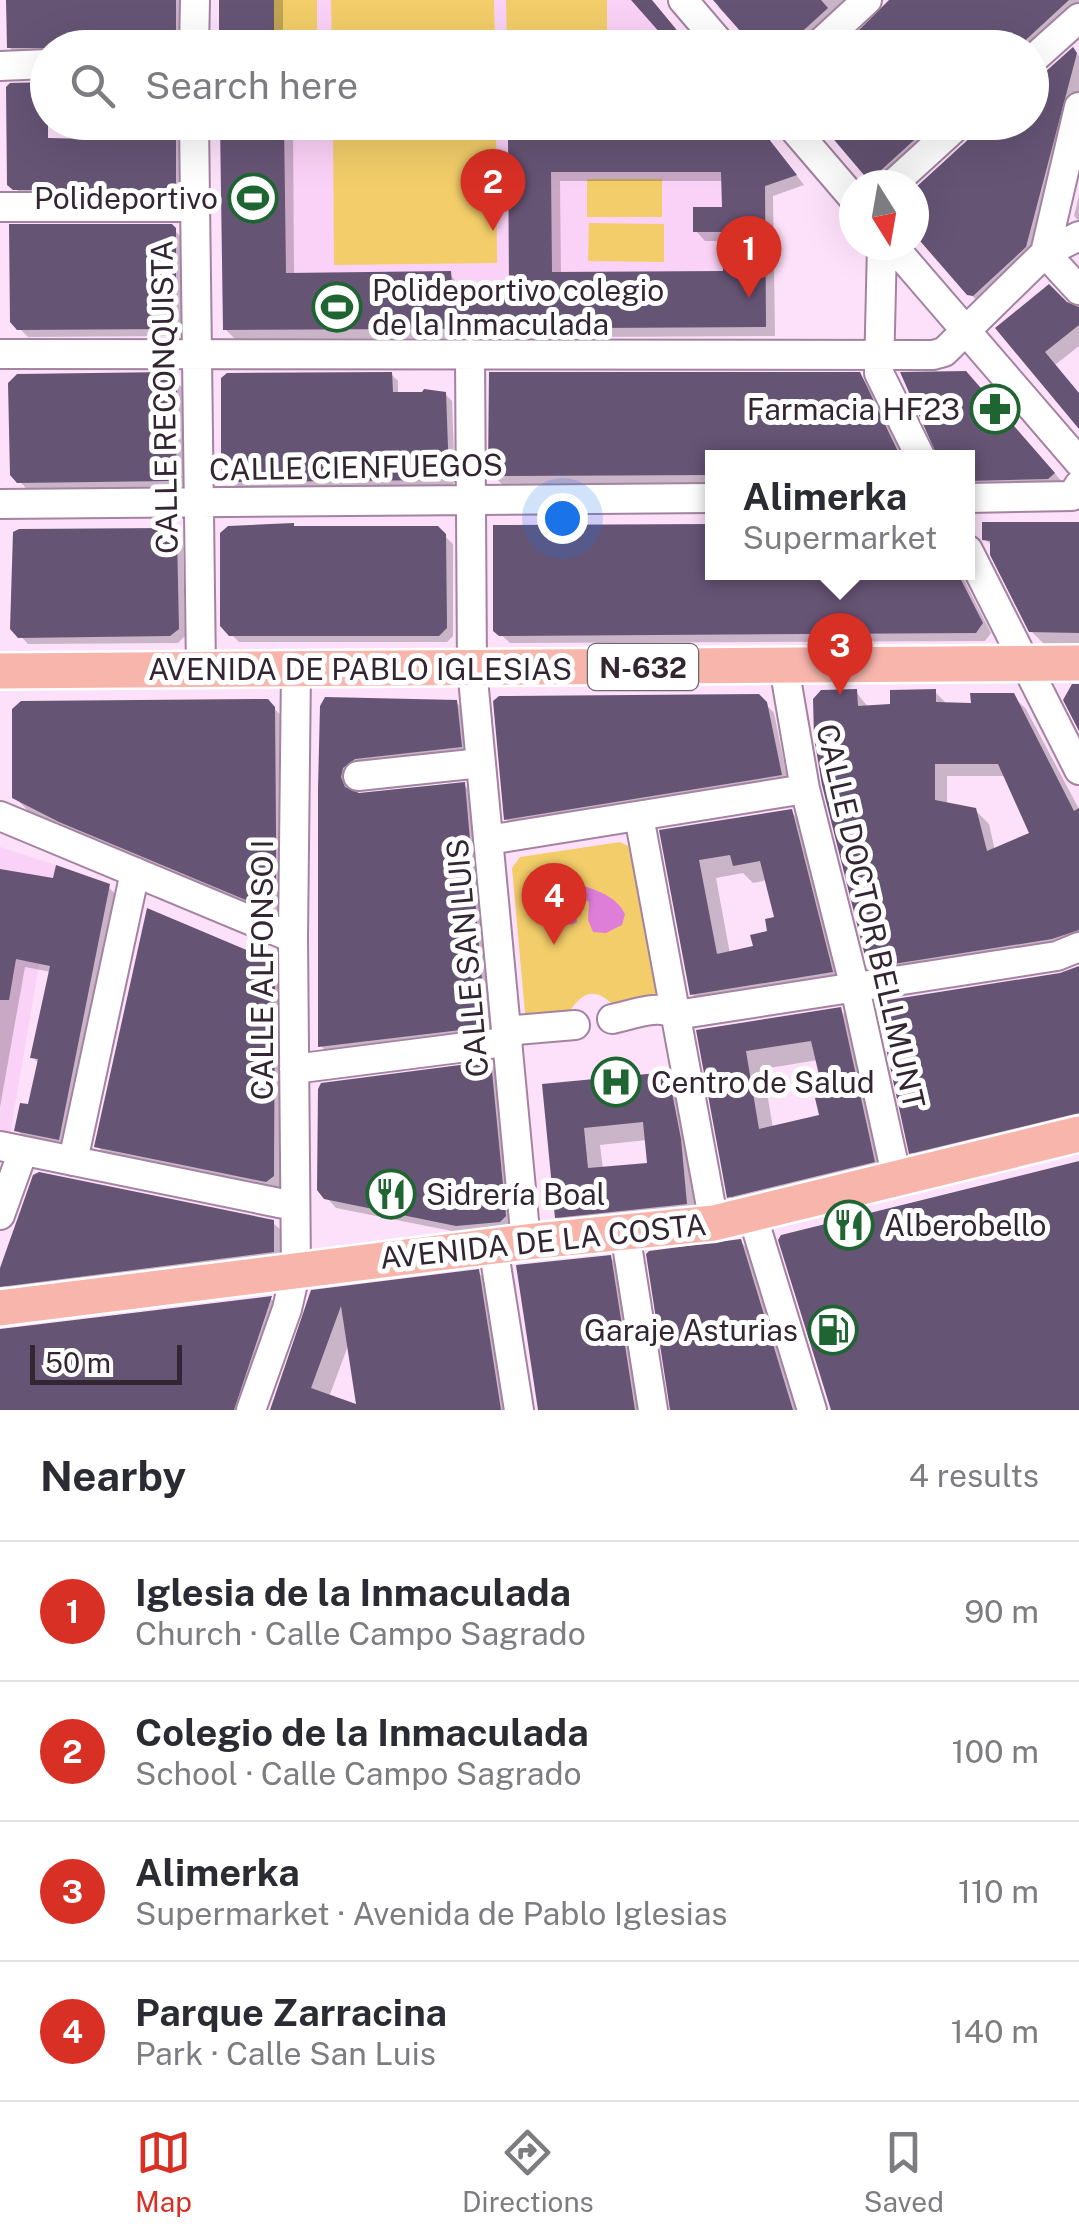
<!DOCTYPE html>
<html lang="en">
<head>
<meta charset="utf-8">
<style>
	body { margin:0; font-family:"Public Sans",sans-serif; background:#f2f2f3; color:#2b2b33 }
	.compass { position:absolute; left:839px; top:170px; width:90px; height:90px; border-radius:50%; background:#fff; box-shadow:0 10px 40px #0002; rotate:169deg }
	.scale { position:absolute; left:30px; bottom:25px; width:152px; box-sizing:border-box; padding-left:10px; border:5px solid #332632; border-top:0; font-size:28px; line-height:35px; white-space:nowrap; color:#332632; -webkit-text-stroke:8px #fff; paint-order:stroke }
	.you { position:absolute; left:562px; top:518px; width:35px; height:35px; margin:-25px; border:8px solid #fff; border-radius:50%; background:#1a73e8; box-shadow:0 0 0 15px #1a73e833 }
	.badge { display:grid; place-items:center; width:65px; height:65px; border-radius:50%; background:#d93025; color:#fff; font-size:32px; font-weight:700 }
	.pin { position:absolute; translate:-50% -82px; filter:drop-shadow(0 2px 5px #0008) }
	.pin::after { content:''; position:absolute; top:52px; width:35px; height:30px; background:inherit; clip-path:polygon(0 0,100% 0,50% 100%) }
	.popup { position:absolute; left:705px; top:450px; width:270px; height:130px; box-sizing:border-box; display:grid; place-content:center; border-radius:0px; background:#fff; filter:drop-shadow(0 2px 8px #0005); font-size:32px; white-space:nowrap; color:#7c7c81 }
	.popup b { font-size:38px; color:#2b2b33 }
	.popup::after { content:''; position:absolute; left:50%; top:100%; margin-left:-20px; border:20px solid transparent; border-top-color:#fff }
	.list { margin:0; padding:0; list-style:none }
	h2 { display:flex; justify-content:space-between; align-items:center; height:130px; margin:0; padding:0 40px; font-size:42px }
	h2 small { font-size:32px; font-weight:400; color:#7c7c81 }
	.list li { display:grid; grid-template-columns:65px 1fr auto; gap:30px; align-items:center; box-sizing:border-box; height:140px; padding:0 40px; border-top:2px solid #e1e1e2 }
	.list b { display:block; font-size:38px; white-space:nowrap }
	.list p { margin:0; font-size:32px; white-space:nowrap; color:#7c7c81 }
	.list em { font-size:32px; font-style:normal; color:#7c7c81 }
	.icon { flex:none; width:55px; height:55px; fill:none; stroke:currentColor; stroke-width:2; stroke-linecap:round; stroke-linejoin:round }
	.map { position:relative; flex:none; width:1079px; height:1410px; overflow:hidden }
	.search { position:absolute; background:#fff; box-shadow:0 10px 40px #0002; left:30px; right:30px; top:30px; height:110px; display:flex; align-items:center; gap:25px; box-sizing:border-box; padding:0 35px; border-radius:55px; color:#7c7c81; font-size:38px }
	.sheet { height:690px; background:#fff }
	nav { display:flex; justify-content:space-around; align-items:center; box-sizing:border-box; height:140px; border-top:2px solid #e1e1e2; background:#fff; font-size:28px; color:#7c7c81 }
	nav a { display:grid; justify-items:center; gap:5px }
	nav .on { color:#d93025 }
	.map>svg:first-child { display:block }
	.built { fill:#fbd2f7 }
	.green { fill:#f2cd69 }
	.water { fill:#de7ed9 }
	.shadow { fill:#0003; fill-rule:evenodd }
	.building { fill:#665475; fill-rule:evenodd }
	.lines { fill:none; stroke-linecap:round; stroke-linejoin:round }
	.minor-casing { stroke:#a383a0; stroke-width:32 }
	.major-casing { stroke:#fff; stroke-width:40 }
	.minor { stroke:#fff; stroke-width:28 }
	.major { stroke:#f7b5ac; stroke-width:35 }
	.labels { text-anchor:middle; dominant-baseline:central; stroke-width:10; stroke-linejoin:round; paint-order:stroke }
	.shield { fill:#fff; stroke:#706770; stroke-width:2.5 }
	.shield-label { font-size:28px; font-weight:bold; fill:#332632 }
	.poi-label { font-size:30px; fill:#332632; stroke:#fff; text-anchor:start }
	.street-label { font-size:30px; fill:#332632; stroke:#fff }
</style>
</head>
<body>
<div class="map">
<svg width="1079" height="1410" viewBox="0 0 1079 1410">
	<rect width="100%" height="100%" fill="#fde1fa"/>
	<path class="built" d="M 219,0 L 652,0 L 692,47 L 219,47 Z
		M 220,123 L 755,123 L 797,175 L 765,187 L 766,327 L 223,330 Z
		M 0,847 L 56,865 L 10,1135 L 0,1133 Z"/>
	<path class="green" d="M 274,0 L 317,0 L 317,47 L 274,47 Z
		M 331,0 L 494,0 L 495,47 L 332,47 Z
		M 506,0 L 607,0 L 607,47 L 507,47 Z
		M 333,123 L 496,123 L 497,263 L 334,265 Z
		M 587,179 L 662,179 L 662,217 L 587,217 Z
		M 589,223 L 664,224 L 664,262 L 588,261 Z
		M 620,842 L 628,846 L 630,854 L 658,999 L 613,1005 C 595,986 580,993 569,1013 L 530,1018 L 525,1013 L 512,868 L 520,857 Z"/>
	<path class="water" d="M 570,884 C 590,886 616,895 625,914 L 622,925 L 606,933 L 593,932 L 588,920 L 589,902 L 580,897 L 574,902 L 577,922 L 572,925 C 558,920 549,911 549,896 L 559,887 Z"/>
	<path class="shadow" d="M 8,0 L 183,0 L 183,48 L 48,48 L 48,56 L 17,55 L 9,47 Z
		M 221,0 L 283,0 L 283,48 L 222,48 Z
		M 717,0 L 848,0 L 797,48 L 757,48 L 719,8 Z
		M 894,0 L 1079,0 L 1079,4 L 1032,49 L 844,48 Z
		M 1073,50 L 1079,56 L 1079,99 L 1033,255 L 977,301 L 914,231 L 914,190 L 1032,122 L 1032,83 Z
		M 97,122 L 184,122 L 184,192 L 177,197 L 24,197 L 10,183 L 97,142 Z
		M 223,122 L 293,122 L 294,275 L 450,274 L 460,288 L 511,288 L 511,140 L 771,142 L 804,185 L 773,196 L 775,336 L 235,339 L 225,329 ZM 560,181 L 724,181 L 725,209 L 696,231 L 705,241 L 725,241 L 725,274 L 561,274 Z
		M 822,122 L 947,122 L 878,185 Z
		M 1079,195 L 1079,221 L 1074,216 Z
		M 171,227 L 183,239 L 183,332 L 178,336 L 28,337 L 12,321 Z
		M 1067,305 L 1079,309 L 1079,346 L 1055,365 L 1079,395 L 1079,425 L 999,329 Z
		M 391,374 L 398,381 L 398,394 L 445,394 L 452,401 L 455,482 L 451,486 L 236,487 L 224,475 Z
		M 168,375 L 186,391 L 184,484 L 178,489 L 29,491 L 12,474 Z
		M 859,375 L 870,386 L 905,458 L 712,458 L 712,487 L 504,486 L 493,475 Z
		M 984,392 L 1071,492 L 968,496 L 968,458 Z
		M 1079,525 L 1079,656 L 1056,656 L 1031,631 L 993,547 L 985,539 Z
		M 712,526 L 712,572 L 960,572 L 991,633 L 985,641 L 510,643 L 496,630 L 495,528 Z
		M 296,528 L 437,529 L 453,544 L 453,636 L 447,642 L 239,642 L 222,625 Z
		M 168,530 L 183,546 L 185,636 L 178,643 L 28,644 L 13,628 Z
		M 856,692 L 869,708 L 893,707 L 935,692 L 948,705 L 973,706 L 1013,696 L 1026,709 L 1079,809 L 1079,947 L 883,979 L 870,966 ZM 947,776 L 1006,776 L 1032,834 L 995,851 L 989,824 L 975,810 L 947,805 Z
		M 758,696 L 774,713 L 788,782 L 514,826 L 506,819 Z
		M 327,700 L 456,702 L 464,710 L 468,754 L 350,776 L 347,786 L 349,792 L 358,796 L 464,785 L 472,793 L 495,1032 L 328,1053 L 321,1046 Z
		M 267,701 L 284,719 L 281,918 L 28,811 L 15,797 Z
		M 791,812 L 809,829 L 849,989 L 710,1012 L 692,994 L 662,832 ZM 743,873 L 753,883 L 767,880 L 777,919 L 770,933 L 756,948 L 730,954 L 716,878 Z
		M 0,871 L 108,887 L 118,896 L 68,1148 L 27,1140 L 17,1130 L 30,1107 L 39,1064 L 33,1057 L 51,972 L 25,967 L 0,1107 Z
		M 268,962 L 283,980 L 282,1186 L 276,1191 L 106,1156 L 97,1146 Z
		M 1079,968 L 1079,1121 L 920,1160 L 912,1152 L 1060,976 Z
		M 840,1010 L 858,1028 L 892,1179 L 747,1215 L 730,1197 L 699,1032 ZM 818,1060 L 827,1098 L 822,1117 L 773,1128 L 763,1069 Z
		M 491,1064 L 500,1073 L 514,1225 L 510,1231 L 467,1234 L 336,1208 L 326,1197 Z
		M 668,1075 L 685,1093 L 704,1222 L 575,1235 L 557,1217 L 544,1087 ZM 647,1140 L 650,1165 L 603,1169 L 600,1145 Z
		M 272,1222 L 283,1232 L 283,1261 L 13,1295 L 0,1278 Z
		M 740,1241 L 748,1249 L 797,1410 L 672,1410 Z
		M 610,1257 L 618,1265 L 640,1410 L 541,1410 Z
		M 478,1272 L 494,1288 L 514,1410 L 359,1410 L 349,1343 L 329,1397 L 357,1410 L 271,1410 L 313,1293 Z
		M 271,1299 L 281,1309 L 247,1410 L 0,1410 L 0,1329 L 44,1328 Z"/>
	<path class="building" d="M 6,0 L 176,0 L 176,48 L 7,48 Z
		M 219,0 L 274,0 L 274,48 L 219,48 Z
		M 631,0 L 652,0 L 680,34 L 669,43 Z
		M 713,0 L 821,0 L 828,8 L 784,48 L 755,48 Z
		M 889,0 L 1069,0 L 1017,48 L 841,48 Z
		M 1073,47 L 1077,53 L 1026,247 L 973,296 L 967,295 L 914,234 L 914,189 L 973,135 L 978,122 L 1032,122 L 1032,77 L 1044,73 Z
		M 48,82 L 48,138 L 94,139 L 94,122 L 176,122 L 176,184 L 168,190 L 13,190 L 7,185 L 6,87 L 10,83 Z
		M 220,122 L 284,122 L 286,273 L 451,271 L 452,286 L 509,285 L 508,138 L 761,129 L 797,175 L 765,186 L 766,327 L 223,330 ZM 551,172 L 721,172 L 722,207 L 693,207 L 693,232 L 722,232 L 723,271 L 552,272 Z
		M 819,122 L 934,122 L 869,181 Z
		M 9,224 L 172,224 L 176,228 L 176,324 L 170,329 L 17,330 L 10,322 Z
		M 1049,284 L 1067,302 L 1079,307 L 1079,325 L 1045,352 L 1079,393 L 1079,429 L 995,328 Z
		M 966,371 L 1055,473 L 1048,479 L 968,481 L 968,458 L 938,458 L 900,372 Z
		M 169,372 L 177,380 L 177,410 L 176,474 L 168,481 L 17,483 L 10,475 L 8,383 L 17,374 Z
		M 392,372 L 393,392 L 422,392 L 424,389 L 446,392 L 449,475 L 444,480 L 227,482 L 221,476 L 221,378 L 227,373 Z
		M 489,372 L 860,372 L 901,458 L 712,458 L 712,475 L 491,476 L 488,472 Z
		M 982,522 L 1079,522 L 1079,633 L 1029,632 L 990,555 L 990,541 L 982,540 Z
		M 294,523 L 294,526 L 438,526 L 446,534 L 447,628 L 439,636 L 229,636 L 220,626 L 220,533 L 228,526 Z
		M 712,524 L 712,572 L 957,572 L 983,623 L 976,633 L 499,636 L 493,631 L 493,525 Z
		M 169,528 L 177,536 L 179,629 L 170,636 L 18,638 L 10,629 L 13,532 L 19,529 Z
		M 1072,684 L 1079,684 L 1079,731 L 1063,700 Z
		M 857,689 L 858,706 L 890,704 L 890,690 L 936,689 L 936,702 L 971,703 L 970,693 L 1014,693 L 1074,811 L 1079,808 L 1079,930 L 1052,939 L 868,968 L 822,785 L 814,737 L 813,699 L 821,690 ZM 935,764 L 998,764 L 1029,833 L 987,851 L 976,808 L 935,800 Z
		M 759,694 L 767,702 L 782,775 L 504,820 L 493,701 L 499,696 Z
		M 325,697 L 457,700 L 462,747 L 355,759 L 343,768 L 341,777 L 345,787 L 359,793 L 465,782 L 486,1027 L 318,1047 L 318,789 L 320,706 Z
		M 268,699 L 275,707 L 276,830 L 276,903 L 270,910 L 59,822 L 12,798 L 12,709 L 21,701 Z
		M 792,809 L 833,972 L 690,995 L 659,830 ZM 730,855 L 733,866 L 760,861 L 774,917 L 765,919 L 767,931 L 750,935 L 753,946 L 717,954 L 699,860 Z
		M 56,865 L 110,884 L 59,1140 L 14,1131 L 20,1103 L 28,1104 L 38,1059 L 30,1058 L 50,966 L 16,959 L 9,1000 L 0,1000 L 0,869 L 53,878 Z
		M 147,908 L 270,960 L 275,969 L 274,1176 L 266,1182 L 94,1147 Z
		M 1079,966 L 1079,1113 L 909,1154 L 876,1002 L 1060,973 Z
		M 841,1007 L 875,1162 L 727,1198 L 696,1030 ZM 811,1041 L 824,1096 L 815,1098 L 819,1115 L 759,1129 L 746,1051 Z
		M 491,1061 L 506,1216 L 500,1222 L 456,1226 L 324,1199 L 317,1190 L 318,1089 L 321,1083 Z
		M 668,1072 L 681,1139 L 687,1204 L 555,1218 L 542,1084 ZM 643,1122 L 647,1163 L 588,1168 L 584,1128 Z
		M 1079,1161 L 1079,1410 L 831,1410 L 778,1240 L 781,1235 Z
		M 39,1172 L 274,1220 L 274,1252 L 0,1287 L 0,1268 L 33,1175 Z
		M 741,1239 L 793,1410 L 670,1410 L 646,1254 L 649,1251 Z
		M 611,1255 L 635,1410 L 538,1410 L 516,1265 Z
		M 479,1269 L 501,1410 L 270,1410 L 311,1290 ZM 341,1306 L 356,1404 L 311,1388 Z
		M 272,1296 L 234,1410 L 0,1410 L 0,1329 Z"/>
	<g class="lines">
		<g class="minor-casing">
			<path id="minor" d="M 683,0 L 724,48
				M 194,48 L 195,0
				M 815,48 L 867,0
				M 1032,60 L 1079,18
				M 0,66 L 48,64
				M 194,122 L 201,670
				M 788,122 L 854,199
				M 892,185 L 961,122
				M 0,207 L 195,207
				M 882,245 L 879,373 L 921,458
				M 892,245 L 1079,462
				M 1045,253 L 1079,107
				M 1045,253 L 1079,290
				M 0,354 L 933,355 L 944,352 L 1045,253 L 1079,236
				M 470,354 L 472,668 L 526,1242
				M 968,498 L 1072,496 L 1079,485
				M 0,504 L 712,498
				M 968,550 L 1079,770
				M 784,667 L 805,789 L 855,988 L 897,1179
				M 358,776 L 481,763
				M 0,816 L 293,938
				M 639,816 L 714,1223
				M 488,840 L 805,789
				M 612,1019 C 632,1015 659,1003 676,1015 L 1057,956 L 1079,947
				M 294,1069 L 490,1044 L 506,1041 L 516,1030 L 575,1025
				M 0,1146 L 294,1206
				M 73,1161 L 135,872
				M 752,1214 L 812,1410
				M 0,1215 L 23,1151
				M 625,1232 L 653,1410
				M 493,1246 L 519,1410
				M 251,1410 L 287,1309 L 296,1270 L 293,938 L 296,669"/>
		</g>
		<g class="major-casing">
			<path id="major" d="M 0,671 L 1079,663
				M 0,1308 L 526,1242 L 714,1223 L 1079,1134"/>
		</g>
		<use href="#minor" class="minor"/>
		<use href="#major" class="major"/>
	</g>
	<defs>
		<g id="stadium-ring" transform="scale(2.5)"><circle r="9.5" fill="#fff" stroke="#1e6532" stroke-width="1.5"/><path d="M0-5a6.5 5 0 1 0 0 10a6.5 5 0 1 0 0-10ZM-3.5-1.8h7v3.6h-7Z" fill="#1e6532"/></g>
		<g id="pharmacy-ring" transform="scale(2.5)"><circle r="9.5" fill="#fff" stroke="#1e6532" stroke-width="1.5"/><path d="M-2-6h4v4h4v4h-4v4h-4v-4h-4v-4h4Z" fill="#1e6532"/></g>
		<g id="hospital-ring" transform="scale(2.5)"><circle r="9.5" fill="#fff" stroke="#1e6532" stroke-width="1.5"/><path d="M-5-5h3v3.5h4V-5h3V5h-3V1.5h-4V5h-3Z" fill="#1e6532"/></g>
		<g id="restaurant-ring" transform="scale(2.5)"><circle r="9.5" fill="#fff" stroke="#1e6532" stroke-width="1.5"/><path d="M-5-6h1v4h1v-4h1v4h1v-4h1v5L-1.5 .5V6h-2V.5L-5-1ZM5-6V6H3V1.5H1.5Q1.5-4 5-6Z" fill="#1e6532"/></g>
		<g id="fuel-ring" transform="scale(2.5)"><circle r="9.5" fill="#fff" stroke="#1e6532" stroke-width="1.5"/><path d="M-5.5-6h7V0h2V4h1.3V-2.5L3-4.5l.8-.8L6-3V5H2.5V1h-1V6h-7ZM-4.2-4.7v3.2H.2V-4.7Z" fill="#1e6532"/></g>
	</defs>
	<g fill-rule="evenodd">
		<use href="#stadium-ring" x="253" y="198"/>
		<use href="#stadium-ring" x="337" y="307"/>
		<use href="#pharmacy-ring" x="995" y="409"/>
		<use href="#hospital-ring" x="616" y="1082"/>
		<use href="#restaurant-ring" x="391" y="1194"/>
		<use href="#restaurant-ring" x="849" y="1225"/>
		<use href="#fuel-ring" x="833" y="1330"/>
	</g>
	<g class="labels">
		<rect class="shield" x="588" y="644" width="110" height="46" rx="8"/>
		<g class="shield-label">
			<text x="643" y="667">N-632</text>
		</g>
		<g class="poi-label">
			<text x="218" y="198" text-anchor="end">Polideportivo</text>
			<text x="372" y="290">Polideportivo colegio<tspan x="372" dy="34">de la Inmaculada</tspan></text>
			<text x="960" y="409" text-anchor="end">Farmacia HF23</text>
			<text x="651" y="1082">Centro de Salud</text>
			<text x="426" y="1194">Sidrería Boal</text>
			<text x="884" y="1225">Alberobello</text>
			<text x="798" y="1330" text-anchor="end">Garaje Asturias</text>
		</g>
		<g class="street-label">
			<text transform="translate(164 397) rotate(-91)">CALLE RECONQUISTA</text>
			<text transform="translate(356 467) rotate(-1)">CALLE CIENFUEGOS</text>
			<text x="360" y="669">AVENIDA DE PABLO IGLESIAS</text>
			<text transform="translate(871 916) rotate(77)">CALLE DOCTOR BELLMUNT</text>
			<text transform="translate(467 958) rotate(-95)">CALLE SAN LUIS</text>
			<text transform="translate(262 970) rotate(-90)">CALLE ALFONSO I</text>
			<text transform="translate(543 1241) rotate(-6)">AVENIDA DE LA COSTA</text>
		</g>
	</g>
</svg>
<svg class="compass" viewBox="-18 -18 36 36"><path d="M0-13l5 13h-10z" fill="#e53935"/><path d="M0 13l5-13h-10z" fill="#7c7c81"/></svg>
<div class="scale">50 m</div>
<div class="you"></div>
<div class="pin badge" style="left:749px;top:298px">1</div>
<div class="pin badge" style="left:493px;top:231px">2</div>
<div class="pin badge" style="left:840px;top:695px">3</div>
<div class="popup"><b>Alimerka</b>Supermarket</div>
<div class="pin badge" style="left:554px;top:945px">4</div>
<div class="search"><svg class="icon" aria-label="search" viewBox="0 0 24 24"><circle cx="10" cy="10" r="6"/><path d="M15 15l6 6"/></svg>Search here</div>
</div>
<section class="sheet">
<h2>Nearby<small>4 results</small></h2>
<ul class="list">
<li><span class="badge">1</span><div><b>Iglesia de la Inmaculada</b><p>Church · Calle Campo Sagrado</p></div><em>90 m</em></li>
<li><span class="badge">2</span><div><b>Colegio de la Inmaculada</b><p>School · Calle Campo Sagrado</p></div><em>100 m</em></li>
<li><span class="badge">3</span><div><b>Alimerka</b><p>Supermarket · Avenida de Pablo Iglesias</p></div><em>110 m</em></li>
<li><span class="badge">4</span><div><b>Parque Zarracina</b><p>Park · Calle San Luis</p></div><em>140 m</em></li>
</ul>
</section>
<nav>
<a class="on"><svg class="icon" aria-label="map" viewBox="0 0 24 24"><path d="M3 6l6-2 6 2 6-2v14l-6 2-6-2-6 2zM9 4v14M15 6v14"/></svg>Map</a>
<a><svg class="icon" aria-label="directions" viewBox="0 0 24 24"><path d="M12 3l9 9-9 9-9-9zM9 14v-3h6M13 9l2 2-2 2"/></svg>Directions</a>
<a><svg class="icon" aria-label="saved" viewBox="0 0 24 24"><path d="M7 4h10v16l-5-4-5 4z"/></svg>Saved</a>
</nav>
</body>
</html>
